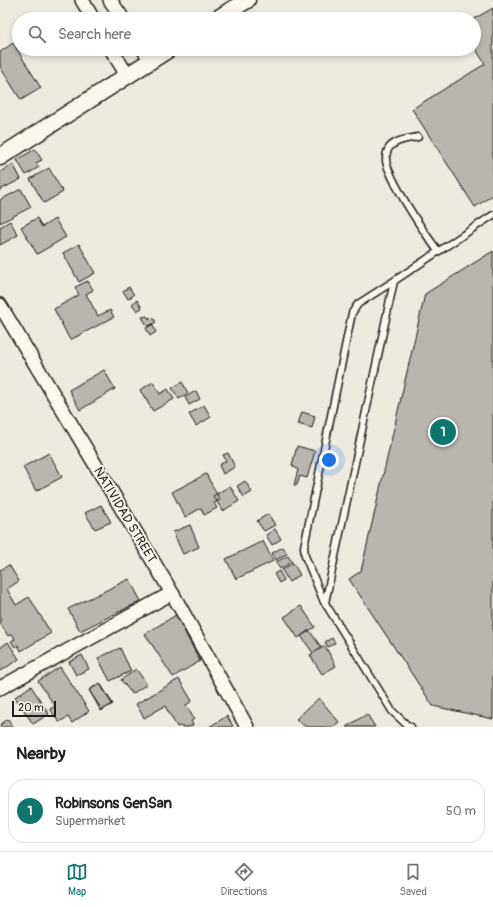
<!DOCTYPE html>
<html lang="en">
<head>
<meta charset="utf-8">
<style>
	body { margin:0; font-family:Pangolin,sans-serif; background:#f2f2f2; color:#222 }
	.scale { position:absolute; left:12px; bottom:10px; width:44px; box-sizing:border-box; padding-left:4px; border:2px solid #1c1c1c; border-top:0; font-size:11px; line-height:14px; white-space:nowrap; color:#1c1c1c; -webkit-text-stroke:3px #fbf7ec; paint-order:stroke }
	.you { position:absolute; left:329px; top:460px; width:14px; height:14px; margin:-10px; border:3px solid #fff; border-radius:50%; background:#1a73e8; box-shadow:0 0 0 6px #1a73e833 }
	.badge { display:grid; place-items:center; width:26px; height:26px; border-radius:50%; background:#0f766e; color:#fff; font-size:13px; font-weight:700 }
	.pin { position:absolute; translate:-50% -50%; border:2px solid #fff; box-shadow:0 1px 4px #0006 }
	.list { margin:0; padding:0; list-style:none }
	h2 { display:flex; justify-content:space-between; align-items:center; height:52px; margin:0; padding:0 16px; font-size:17px }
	h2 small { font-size:13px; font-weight:400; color:#767676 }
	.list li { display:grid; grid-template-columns:26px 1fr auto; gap:12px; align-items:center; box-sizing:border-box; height:64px; margin:0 8px 8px; padding:0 8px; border:1px solid #e0e0e0; border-radius:16px }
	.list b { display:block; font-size:15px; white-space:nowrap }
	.list p { margin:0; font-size:13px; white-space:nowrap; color:#767676 }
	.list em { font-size:13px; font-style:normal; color:#767676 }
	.icon { flex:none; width:22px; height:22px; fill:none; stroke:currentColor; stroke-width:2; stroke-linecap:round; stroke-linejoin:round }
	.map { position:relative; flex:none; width:493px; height:727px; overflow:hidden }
	.search { position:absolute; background:#fff; box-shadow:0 2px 6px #0003; left:12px; right:12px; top:12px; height:44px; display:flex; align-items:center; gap:10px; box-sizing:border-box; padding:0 14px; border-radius:22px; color:#767676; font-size:15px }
	.sheet { height:124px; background:#fff }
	nav { display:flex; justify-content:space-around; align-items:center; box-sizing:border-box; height:56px; border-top:1px solid #e0e0e0; background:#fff; font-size:11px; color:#767676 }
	nav a { display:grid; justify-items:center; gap:2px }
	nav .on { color:#0f766e }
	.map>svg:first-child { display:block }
	.building { fill:#b9b6af; stroke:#1c1c1c }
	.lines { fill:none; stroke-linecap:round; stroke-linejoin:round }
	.service-casing { stroke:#1c1c1c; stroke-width:9 }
	.minor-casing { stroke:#1c1c1c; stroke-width:16 }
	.tertiary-casing { stroke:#1c1c1c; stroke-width:19 }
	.service { stroke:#fbf7ec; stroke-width:6 }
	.minor { stroke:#fbf7ec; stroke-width:13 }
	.tertiary { stroke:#fbf7ec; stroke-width:16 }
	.labels { text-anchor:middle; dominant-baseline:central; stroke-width:3.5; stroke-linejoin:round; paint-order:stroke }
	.street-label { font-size:13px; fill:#1c1c1c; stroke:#fbf7ec }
</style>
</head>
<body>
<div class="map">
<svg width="493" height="727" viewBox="0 0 493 727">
	<rect width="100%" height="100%" fill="#eeeadf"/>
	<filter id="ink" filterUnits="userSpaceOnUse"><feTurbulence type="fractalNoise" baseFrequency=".025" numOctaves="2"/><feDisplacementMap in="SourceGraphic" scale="8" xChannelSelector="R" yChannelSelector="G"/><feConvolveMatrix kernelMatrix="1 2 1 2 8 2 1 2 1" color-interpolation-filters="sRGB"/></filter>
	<g filter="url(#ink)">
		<path class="building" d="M 493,8 L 493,195 L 475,207 L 412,109 L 485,64 L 474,46 L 474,19 Z
			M 13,43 L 41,88 L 21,100 L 0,67 L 0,52 Z
			M 35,149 L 42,160 L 36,163 L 39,167 L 26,175 L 17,160 Z
			M 13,164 L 21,179 L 0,190 L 0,172 Z
			M 49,168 L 63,192 L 44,203 L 30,179 Z
			M 21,189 L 31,207 L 0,223 L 0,200 Z
			M 37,218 L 42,227 L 55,219 L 66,237 L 37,254 L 21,227 Z
			M 10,221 L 18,235 L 0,245 L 0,227 Z
			M 79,244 L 95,273 L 79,282 L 63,253 Z
			M 493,251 L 493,719 L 433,706 L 349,579 L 361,571 L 425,294 Z
			M 88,281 L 93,290 L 86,294 L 98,316 L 110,310 L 114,317 L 70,340 L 54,309 L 79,295 L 75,287 Z
			M 129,287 L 134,295 L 128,299 L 123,291 Z
			M 137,300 L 142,308 L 137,311 L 132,304 Z
			M 147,316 L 149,319 L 150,317 L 152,319 L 153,318 L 156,322 L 148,327 L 142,317 Z
			M 152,324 L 156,332 L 150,336 L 146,328 Z
			M 104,370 L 115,389 L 80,410 L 69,390 Z
			M 153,382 L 160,394 L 168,389 L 174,399 L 153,411 L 140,390 Z
			M 182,382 L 188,393 L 179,399 L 172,388 Z
			M 196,391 L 200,399 L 189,405 L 185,397 Z
			M 204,405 L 211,417 L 196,426 L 189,414 Z
			M 302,412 L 315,416 L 312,428 L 298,424 Z
			M 297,446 L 315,451 L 307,478 L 300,476 L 297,485 L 294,485 L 298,470 L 292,465 Z
			M 49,453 L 62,477 L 36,491 L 23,467 Z
			M 228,453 L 235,467 L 223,474 L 219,465 L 226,461 L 223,455 Z
			M 206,474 L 220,500 L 214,503 L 217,508 L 204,515 L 201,508 L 185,517 L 172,492 Z
			M 245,481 L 252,492 L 244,497 L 237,486 Z
			M 230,486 L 239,501 L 223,511 L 213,496 Z
			M 101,505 L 111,522 L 95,529 L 85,513 Z
			M 268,514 L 275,525 L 264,531 L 257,521 Z
			M 190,525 L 199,547 L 183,554 L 173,532 Z
			M 275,529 L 281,539 L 272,545 L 266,535 Z
			M 263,541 L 273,561 L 236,579 L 226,559 Z
			M 283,547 L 287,554 L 276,560 L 272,553 Z
			M 288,556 L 292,562 L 280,569 L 276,562 Z
			M 293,563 L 300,575 L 289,582 L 282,570 Z
			M 9,565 L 19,581 L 7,589 L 16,605 L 29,597 L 51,633 L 21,651 L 18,645 L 15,647 L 11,641 L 15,639 L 12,634 L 8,636 L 0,623 L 0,570 Z
			M 279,571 L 284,580 L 279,583 L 274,574 Z
			M 129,579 L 141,601 L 80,631 L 68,609 Z
			M 301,606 L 315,627 L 298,638 L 284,617 Z
			M 176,615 L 200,661 L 173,677 L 145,634 Z
			M 309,630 L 321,647 L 313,653 L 301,636 Z
			M 332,638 L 335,643 L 328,647 L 325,642 Z
			M 8,642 L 19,659 L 1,671 L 0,670 L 0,648 Z
			M 325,646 L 336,666 L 322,674 L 310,655 Z
			M 120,648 L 131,671 L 110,681 L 98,658 Z
			M 82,655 L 89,669 L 76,675 L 69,662 Z
			M 60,667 L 89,711 L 72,723 L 68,717 L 59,722 L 50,709 L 55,706 L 38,681 Z
			M 136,669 L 147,684 L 132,694 L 121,680 Z
			M 179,679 L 192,701 L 186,705 L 194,719 L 191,721 L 193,725 L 189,727 L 181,727 L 180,726 L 177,727 L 165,706 L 144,718 L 136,704 Z
			M 100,683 L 113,704 L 102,710 L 89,690 Z
			M 100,684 L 112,704 L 101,711 L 89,690 Z
			M 31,686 L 49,714 L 33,724 L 15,697 Z
			M 319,698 L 339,722 L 333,727 L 306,727 L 296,719 Z
			M 367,714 L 375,727 L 346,727 Z
			M 227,716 L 233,726 L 231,727 L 209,727 Z
			M 8,719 L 13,727 L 0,727 L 0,725 Z"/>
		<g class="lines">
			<g class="service-casing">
				<path id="service" d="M 418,137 C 408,139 395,140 389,148 C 387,151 386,157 386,160 C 386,165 390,172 392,177 C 405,204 421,228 438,251
					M 324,602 L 305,556 L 304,547 L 352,313 L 358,304 L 394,281
					M 411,727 L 407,725 L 392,711 L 325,603 L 394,281 L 493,215"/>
			</g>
			<g class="minor-casing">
				<path id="minor" d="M 82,0 L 93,19
					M 110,0 L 123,19
					M 111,49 L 127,75
					M 143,49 L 151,60
					M 0,305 L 172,593 L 247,727
					M 0,688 L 172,593"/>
			</g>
			<g class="tertiary-casing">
				<path id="tertiary" d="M 217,19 L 247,0
					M 0,157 L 169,49"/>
			</g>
			<use href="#service" class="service"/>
			<use href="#minor" class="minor"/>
			<use href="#tertiary" class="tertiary"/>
		</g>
	</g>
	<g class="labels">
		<g class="street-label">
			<text transform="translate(125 515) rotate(59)">NATIVIDAD STREET</text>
		</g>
	</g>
</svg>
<div class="scale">20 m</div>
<div class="you"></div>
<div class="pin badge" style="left:443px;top:432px">1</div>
<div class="search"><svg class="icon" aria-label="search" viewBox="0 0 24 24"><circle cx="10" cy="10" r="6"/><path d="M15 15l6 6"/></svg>Search here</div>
</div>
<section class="sheet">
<h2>Nearby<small></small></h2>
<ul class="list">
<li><span class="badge">1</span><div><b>Robinsons GenSan</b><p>Supermarket</p></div><em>50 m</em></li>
</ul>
</section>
<nav>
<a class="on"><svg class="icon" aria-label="map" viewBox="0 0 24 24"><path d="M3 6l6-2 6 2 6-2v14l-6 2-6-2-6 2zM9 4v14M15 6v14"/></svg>Map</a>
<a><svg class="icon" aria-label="directions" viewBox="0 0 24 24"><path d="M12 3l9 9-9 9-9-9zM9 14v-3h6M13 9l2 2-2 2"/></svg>Directions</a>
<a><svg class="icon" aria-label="saved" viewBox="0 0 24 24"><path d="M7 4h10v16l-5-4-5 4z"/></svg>Saved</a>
</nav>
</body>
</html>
